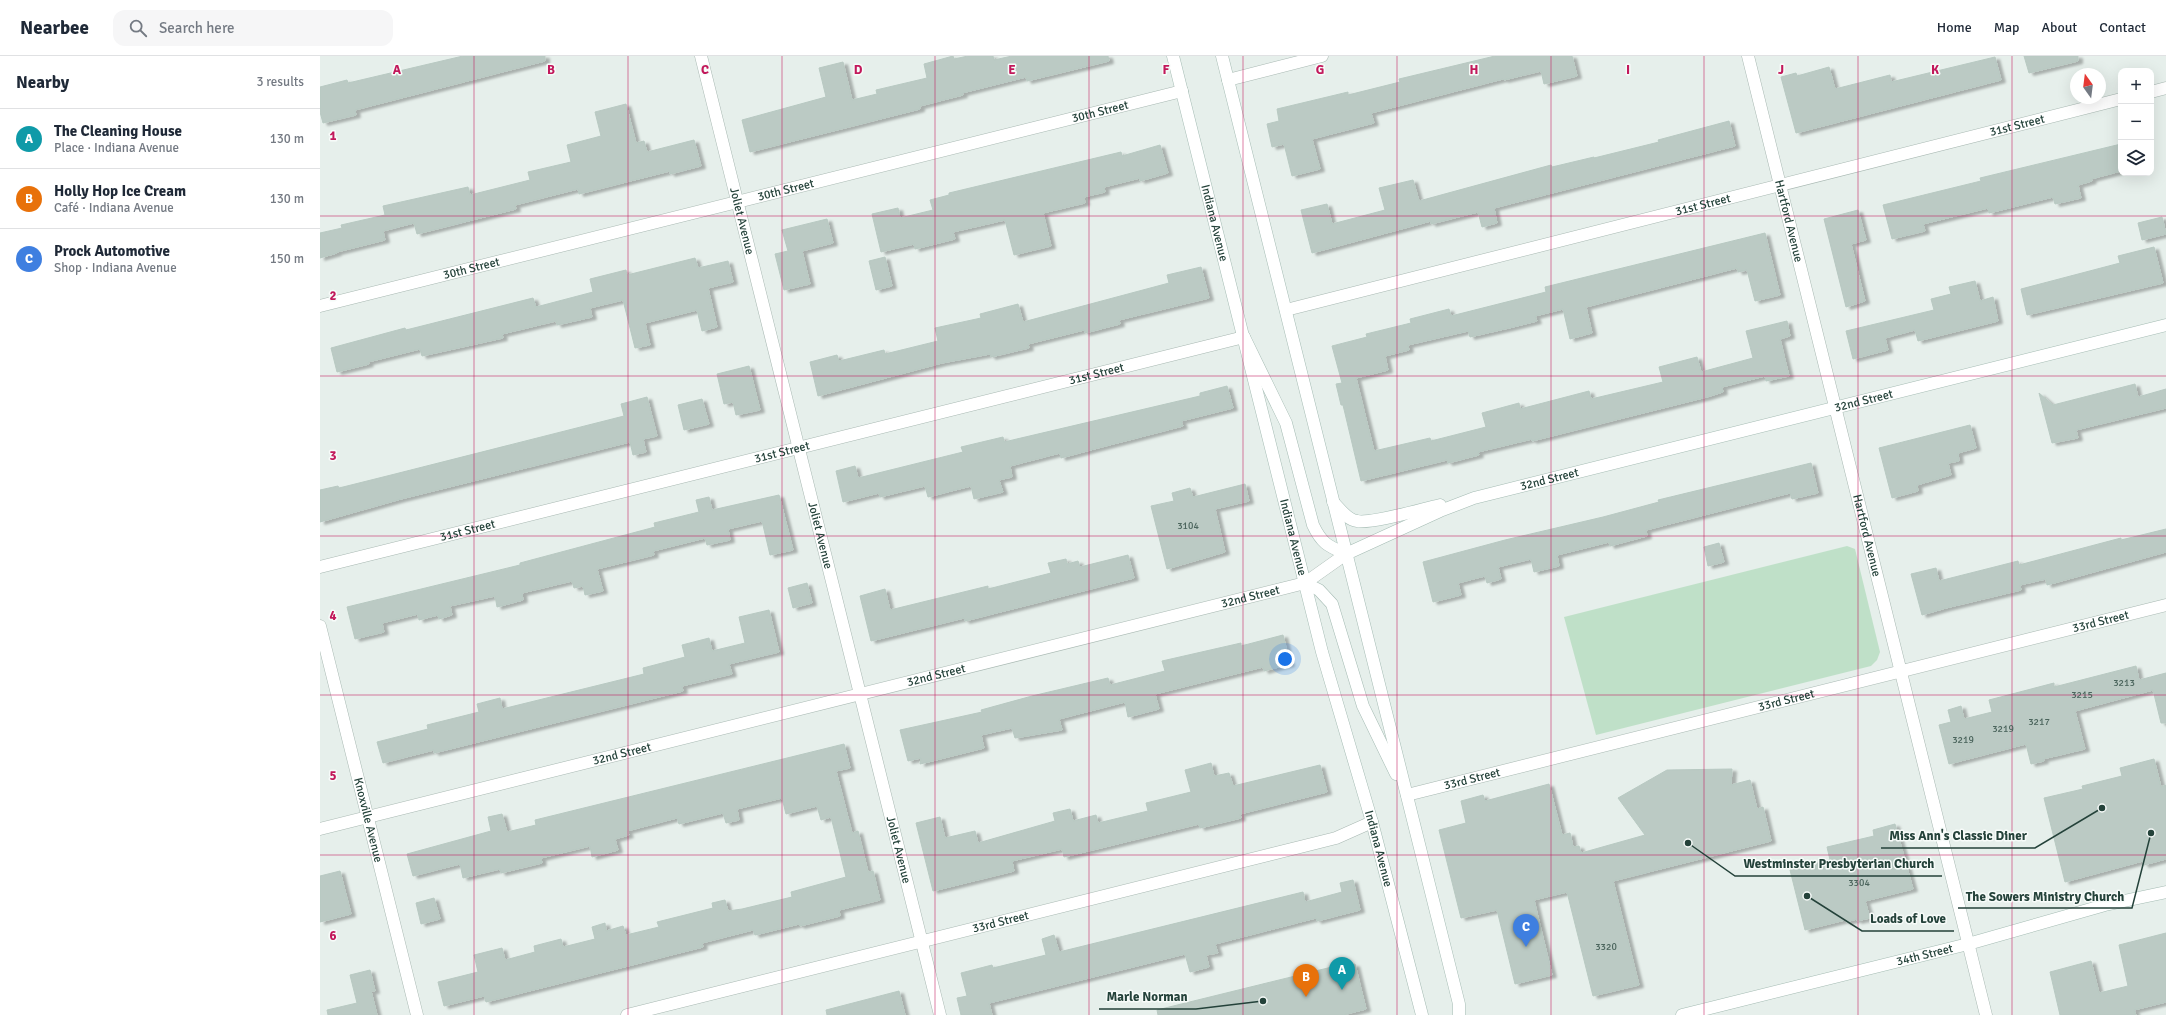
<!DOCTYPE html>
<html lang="en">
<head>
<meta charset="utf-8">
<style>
	body { margin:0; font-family:Signika,sans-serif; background:#f6f6f7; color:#1f2937 }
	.controls { position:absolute; right:12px; top:12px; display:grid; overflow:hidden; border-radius:8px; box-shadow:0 4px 16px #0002 }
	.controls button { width:36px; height:36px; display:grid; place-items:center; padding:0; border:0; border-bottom:1px solid #e0e1e3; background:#fff; color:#1f2937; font:20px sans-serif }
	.compass { position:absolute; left:1750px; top:12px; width:36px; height:36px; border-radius:50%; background:#fff; box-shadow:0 4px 16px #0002; rotate:346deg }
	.you { position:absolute; left:965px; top:603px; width:14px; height:14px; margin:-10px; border:3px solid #fff; border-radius:50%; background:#1a73e8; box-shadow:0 0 0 6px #1a73e833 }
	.badge { display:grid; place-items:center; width:26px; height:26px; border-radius:50%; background:#2563eb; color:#fff; font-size:13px; font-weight:700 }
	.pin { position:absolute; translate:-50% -33px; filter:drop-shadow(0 1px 2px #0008) }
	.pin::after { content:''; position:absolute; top:21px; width:14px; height:12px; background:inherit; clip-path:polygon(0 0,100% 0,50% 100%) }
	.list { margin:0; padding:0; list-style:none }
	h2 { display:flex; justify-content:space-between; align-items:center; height:52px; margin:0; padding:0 16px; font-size:17px }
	h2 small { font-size:13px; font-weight:400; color:#747a83 }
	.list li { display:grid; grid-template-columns:26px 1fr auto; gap:12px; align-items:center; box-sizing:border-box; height:60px; padding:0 16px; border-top:1px solid #e0e1e3 }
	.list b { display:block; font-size:15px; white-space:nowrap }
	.list p { margin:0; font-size:13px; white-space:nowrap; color:#747a83 }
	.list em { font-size:13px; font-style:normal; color:#747a83 }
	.icon { flex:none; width:22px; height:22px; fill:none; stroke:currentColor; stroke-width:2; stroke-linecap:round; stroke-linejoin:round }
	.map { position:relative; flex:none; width:1846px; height:959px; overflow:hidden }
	header { display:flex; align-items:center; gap:24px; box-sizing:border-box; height:56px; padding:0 20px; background:#fff; border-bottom:1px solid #e0e1e3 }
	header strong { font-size:19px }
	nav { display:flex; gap:22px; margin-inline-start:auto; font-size:14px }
	.search { width:280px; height:36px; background:#f6f6f7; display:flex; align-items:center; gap:10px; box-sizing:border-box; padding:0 14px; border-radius:12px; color:#747a83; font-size:15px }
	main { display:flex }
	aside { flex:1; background:#fff }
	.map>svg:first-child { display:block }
	.green { fill:#bfe0c8 }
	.building { fill:#bbcac4; stroke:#b8c9c2; filter:url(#shadow) }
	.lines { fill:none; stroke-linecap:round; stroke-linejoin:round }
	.street-casing { stroke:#a8b8b2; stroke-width:13 }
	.secondary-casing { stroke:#a4bbb3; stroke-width:13 }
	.street { stroke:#fff; stroke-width:12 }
	.secondary { stroke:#fff; stroke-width:12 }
	.grid { fill:none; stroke:#c2185b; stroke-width:1; stroke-opacity:0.55 }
	.labels { text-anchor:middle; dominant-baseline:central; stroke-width:3; stroke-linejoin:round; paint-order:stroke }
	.number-label { font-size:10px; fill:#4a645c }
	.street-label { font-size:12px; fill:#24423a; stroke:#f7fbf9 }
	.grid-label { font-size:13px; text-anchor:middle; font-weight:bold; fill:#c2185b; stroke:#f7fbf9; stroke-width:3; stroke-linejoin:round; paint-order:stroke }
	.leader { fill:none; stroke:#24423a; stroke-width:1.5 }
	.callout-dot { fill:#24423a; stroke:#f7fbf9; stroke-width:1.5 }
	.callout-label { font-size:13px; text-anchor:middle; font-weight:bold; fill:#24423a; stroke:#f7fbf9; stroke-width:3; stroke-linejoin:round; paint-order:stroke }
</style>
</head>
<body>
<header>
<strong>Nearbee</strong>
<div class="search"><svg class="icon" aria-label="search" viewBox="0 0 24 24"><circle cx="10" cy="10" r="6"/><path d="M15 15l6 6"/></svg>Search here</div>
<nav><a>Home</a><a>Map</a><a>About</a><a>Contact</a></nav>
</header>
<main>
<aside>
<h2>Nearby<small>3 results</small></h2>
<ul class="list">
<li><span class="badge" style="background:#0f9aa8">A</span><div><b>The Cleaning House</b><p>Place · Indiana Avenue</p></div><em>130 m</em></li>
<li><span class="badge" style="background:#e8710a">B</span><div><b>Holly Hop Ice Cream</b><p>Café · Indiana Avenue</p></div><em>130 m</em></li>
<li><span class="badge" style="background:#3f7fe0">C</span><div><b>Prock Automotive</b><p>Shop · Indiana Avenue</p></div><em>150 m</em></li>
</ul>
</aside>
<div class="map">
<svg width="1846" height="959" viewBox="0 0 1846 959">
	<defs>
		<filter id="shadow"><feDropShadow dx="4.5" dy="2.5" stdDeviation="1" flood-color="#0004"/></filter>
	</defs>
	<rect width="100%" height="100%" fill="#e6efeb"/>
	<path class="green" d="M 1527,490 L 1535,493 L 1560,596 L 1557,604 L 1551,610 L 1276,679 L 1244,561 Z"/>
	<path class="building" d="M 143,0 L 225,0 L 225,5 L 35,54 L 36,59 L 3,67 L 0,56 L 0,31 L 27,24 L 28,27 Z
		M 633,0 L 634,3 L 648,0 L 673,0 L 674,4 L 692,0 L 788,0 L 789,5 L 707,25 L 706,21 L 642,37 L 643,39 L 600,50 L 600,53 L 430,96 L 422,64 L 506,41 L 499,12 L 523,6 L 532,44 L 557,38 L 556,34 L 607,22 L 604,8 Z
		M 1175,0 L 1252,0 L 1257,20 L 1224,28 L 1221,15 L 1184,24 L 1183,23 L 1051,57 L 1054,67 L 992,83 L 1000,113 L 972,120 L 964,88 L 952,91 L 947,68 L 959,65 L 957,53 L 1028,36 L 1028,39 L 1080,26 L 1079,23 Z
		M 1704,0 L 1758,0 L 1758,5 L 1709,17 Z
		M 1675,1 L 1681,24 L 1476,77 L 1461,21 L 1476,17 L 1477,20 L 1509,11 L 1515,33 L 1570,19 L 1571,26 Z
		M 306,48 L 316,87 L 324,85 L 327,96 L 374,84 L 381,110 L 350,118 L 350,115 L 259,138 L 258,133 L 195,149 L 196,153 L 97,178 L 94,167 L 63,175 L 65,184 L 17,196 L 17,197 L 0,202 L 0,177 L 22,172 L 21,169 L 65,159 L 63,150 L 148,131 L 150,139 L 210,124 L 208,116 L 251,106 L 247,89 L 281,80 L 275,56 Z
		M 1409,65 L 1415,90 L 1174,152 L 1177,167 L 1162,171 L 1158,156 L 1111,168 L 1111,165 L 992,197 L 981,154 L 1007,148 L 1012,168 L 1065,154 L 1059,132 L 1093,124 L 1099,145 L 1231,109 L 1232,111 L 1274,101 L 1274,102 L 1339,86 L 1338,84 Z
		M 1801,88 L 1801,115 L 1771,123 L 1772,125 L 1758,129 L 1761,142 L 1735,148 L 1733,141 L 1669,157 L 1668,152 L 1603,168 L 1605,175 L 1572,183 L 1563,149 L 1661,125 L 1660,122 Z
		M 840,89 L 848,117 L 820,125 L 820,122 L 784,131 L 785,136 L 764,141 L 765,147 L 723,157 L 731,190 L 694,199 L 685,164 L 633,176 L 635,183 L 595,193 L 594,188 L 561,196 L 552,158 L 578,152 L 580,162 L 613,154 L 610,144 L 629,139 L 629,137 L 801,96 L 802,100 Z
		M 1538,154 L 1546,184 L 1531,188 L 1545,245 L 1526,251 L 1504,163 Z
		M 1842,161 L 1846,178 L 1822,184 L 1818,167 Z
		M 507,163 L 513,187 L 482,195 L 490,228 L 464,234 L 455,198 L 468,195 L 462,174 Z
		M 1445,177 L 1460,239 L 1435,245 L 1427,214 L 1418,216 L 1417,212 L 1266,251 L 1272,277 L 1250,283 L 1243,253 L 1215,260 L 1217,265 L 1189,272 L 1150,281 L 1148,275 L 1088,289 L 1089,294 L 1065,300 L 1068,314 L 1036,322 L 1054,395 L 1110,382 L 1111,385 L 1166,371 L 1162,357 L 1199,347 L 1200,353 L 1269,335 L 1271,343 L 1343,326 L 1339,311 L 1377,301 L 1381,316 L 1433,302 L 1426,275 L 1467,265 L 1470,280 L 1460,283 L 1469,320 L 1446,325 L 1445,320 L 1402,331 L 1403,336 L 1387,341 L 1212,385 L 1212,383 L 1158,396 L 1159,399 L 1128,407 L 1127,404 L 1041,425 L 1023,349 L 1021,349 L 1016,328 L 1022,327 L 1012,290 L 1047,281 L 1046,278 L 1091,267 L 1090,263 L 1129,253 L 1131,260 L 1226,236 L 1225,231 Z
		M 1834,191 L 1843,227 L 1707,259 L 1701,233 L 1800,207 L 1798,200 Z
		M 565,201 L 572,230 L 556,234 L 549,205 Z
		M 375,202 L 378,212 L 408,205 L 413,226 L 388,232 L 397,271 L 382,275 L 377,254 L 325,267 L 330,289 L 315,292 L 303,244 L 270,252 L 272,261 L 237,269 L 236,265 L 182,278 L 183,282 L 102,300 L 100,293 L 48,306 L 49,308 L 17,316 L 11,292 L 85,272 L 86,274 L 213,242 L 216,251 L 273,236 L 270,223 L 306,214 L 307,219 Z
		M 881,211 L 889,242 L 799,264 L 800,268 L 765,277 L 764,274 L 708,288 L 709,292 L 671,301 L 670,298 L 622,307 L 498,340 L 490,306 L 517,299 L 519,305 L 564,294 L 565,298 L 618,285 L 615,272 L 661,262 L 660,258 L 698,248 L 703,266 L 849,227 L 847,219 Z
		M 1655,225 L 1660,245 L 1673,241 L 1678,265 L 1598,285 L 1595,274 L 1565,282 L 1568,294 L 1533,303 L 1526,275 L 1614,254 L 1611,243 L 1631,238 L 1629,231 Z
		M 429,310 L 440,354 L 416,359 L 413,346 L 404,348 L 397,318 Z
		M 1815,328 L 1818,341 L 1846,333 L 1846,352 L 1756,374 L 1758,382 L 1732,387 L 1719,337 L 1733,349 Z
		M 907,330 L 913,352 L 861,365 L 863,370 L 778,392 L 741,402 L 740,397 L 690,410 L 692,421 L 679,424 L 683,436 L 654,443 L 651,430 L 608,441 L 605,430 L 560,441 L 559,437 L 523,446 L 516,415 L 535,410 L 538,422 L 643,396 L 641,391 L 683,381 L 684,386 L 880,340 L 880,337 Z
		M 327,341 L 337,380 L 323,383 L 326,396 L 313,399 L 310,386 L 81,443 L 0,466 L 0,434 L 18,430 L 19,432 L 75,418 L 304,360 L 301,348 Z
		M 382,343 L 389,368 L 364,374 L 358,349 Z
		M 1650,369 L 1656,392 L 1638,397 L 1639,405 L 1628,407 L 1631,419 L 1597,429 L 1598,435 L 1572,442 L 1559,392 Z
		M 1491,407 L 1498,437 L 1472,443 L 1470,437 L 1326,474 L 1327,480 L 1290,490 L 1289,486 L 1237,499 L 1239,510 L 1214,516 L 1211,503 L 1178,511 L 1181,523 L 1167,527 L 1165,520 L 1138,527 L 1141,539 L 1113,546 L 1103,506 L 1185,484 L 1283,461 L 1339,446 L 1338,444 Z
		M 925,428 L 929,445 L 895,453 L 905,496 L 847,513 L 831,450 L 854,445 L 852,437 L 870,432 L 873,441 Z
		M 459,439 L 473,494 L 450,499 L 442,465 L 408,473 L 410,484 L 387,489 L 385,482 L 333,495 L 334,499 L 277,513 L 283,535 L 265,539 L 263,530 L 254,532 L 252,525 L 202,537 L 203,544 L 177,551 L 175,540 L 130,550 L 132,559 L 119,563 L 118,559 L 99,564 L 98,558 L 62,567 L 64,576 L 35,583 L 27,551 L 200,509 L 200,507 L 335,471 L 334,467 L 379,456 L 376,444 L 389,441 L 392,454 Z
		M 1846,473 L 1846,496 L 1727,529 L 1726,523 L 1700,529 L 1701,534 L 1626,552 L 1602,559 L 1591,518 L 1616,512 L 1619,525 L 1698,505 L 1699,509 L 1801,482 L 1801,484 Z
		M 1399,487 L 1404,506 L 1388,510 L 1384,491 Z
		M 808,499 L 814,522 L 645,565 L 644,562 L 551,585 L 540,540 L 565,533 L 570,554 L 668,530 L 668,533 L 731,517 L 728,507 L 746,503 L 747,508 L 758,505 L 760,511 Z
		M 487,527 L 492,547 L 473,552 L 468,532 Z
		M 449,554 L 459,596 L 409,608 L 412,618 L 362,630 L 363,635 L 114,697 L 114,694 L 63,707 L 57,686 L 108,673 L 107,669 L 159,656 L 157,648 L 180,642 L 182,653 L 324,618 L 323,612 L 365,601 L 362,589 L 389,582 L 392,595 L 425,587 L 419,561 Z
		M 963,579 L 970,608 L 944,615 L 943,611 L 835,638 L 839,653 L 808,661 L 805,646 L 739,663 L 742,674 L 695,682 L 692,672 L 661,679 L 664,692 L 600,708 L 601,702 L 588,705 L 580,674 L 662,656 L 661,654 L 712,640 L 788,622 L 790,629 L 845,615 L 842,605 L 921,587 L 921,590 Z
		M 1816,610 L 1819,624 L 1846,617 L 1846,667 L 1841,667 L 1833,634 L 1755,655 L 1765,693 L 1723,703 L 1724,705 L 1711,708 L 1706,688 L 1629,708 L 1619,669 L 1631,666 L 1628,654 L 1641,650 L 1644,663 L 1672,656 L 1669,644 L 1734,627 L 1734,631 Z
		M 524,688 L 530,712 L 516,715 L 532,777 L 538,775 L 548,816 L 553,815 L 560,844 L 519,854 L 520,860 L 480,870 L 479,868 L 435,879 L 433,874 L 382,887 L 383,891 L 166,946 L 164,940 L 124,950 L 118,926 L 158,916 L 154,899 L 182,892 L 185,904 L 215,896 L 214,890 L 241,883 L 243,891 L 275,883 L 272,871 L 285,867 L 286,875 L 303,870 L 306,879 L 339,871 L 337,866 L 393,852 L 392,847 L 405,844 L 408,855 L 422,853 L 472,841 L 471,836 L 526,821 L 511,761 L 501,764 L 497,750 L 466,758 L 462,742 L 417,753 L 419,764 L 406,767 L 403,757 L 359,768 L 357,762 L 307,775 L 309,779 L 295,783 L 298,794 L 272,801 L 270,790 L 221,802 L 222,807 L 181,817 L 180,813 L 143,822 L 140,808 L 93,820 L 87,798 L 171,775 L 168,761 L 182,758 L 187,776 L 216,769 L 215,764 Z
		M 1834,703 L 1841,731 L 1846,729 L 1846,803 L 1824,809 L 1823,805 L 1745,826 L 1724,742 L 1763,733 L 1762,730 L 1802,720 L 1800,712 Z
		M 891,707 L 894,720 L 909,717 L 913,730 L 1000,709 L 1007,736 L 920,758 L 921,762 L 880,772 L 879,768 L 744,801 L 742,793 L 692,805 L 694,815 L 613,835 L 596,767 L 620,761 L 625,782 L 655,775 L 658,787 L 735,765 L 733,757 L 750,753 L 753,765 L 776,759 L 778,767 L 828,755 L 826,747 L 871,736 L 865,714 Z
		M 1412,713 L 1411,729 L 1430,724 L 1437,753 L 1443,751 L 1451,785 L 1293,825 L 1319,929 L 1273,940 L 1247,836 L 1214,844 L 1232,919 L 1195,928 L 1177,854 L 1141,862 L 1119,774 L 1146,767 L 1141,745 L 1163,739 L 1165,745 L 1229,728 L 1242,779 L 1250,777 L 1253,791 L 1259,790 L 1261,797 L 1325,779 L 1298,742 L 1347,714 Z
		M 1575,768 L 1593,833 L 1545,845 L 1550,862 L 1537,865 L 1537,863 L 1526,866 L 1525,864 L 1485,874 L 1470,814 L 1510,804 L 1507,791 L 1554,780 L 1553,774 Z
		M 20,815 L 31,858 L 0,866 L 0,820 Z
		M 1033,824 L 1040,854 L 997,865 L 996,862 L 895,888 L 898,897 L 886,899 L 889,911 L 870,916 L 865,898 L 669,947 L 672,959 L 641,959 L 637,942 L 647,940 L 641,917 L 672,909 L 673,912 L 726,899 L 722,883 L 734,879 L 739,896 L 983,836 L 985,846 L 1022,836 L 1020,827 Z
		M 114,842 L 120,863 L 101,868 L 96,847 Z
		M 1846,877 L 1846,946 L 1814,954 L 1816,959 L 1740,959 L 1730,916 L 1771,905 L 1779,937 L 1808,930 L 1799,889 Z
		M 1024,908 L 1024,910 L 1035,908 L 1046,953 L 1023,959 L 838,959 L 837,954 Z
		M 50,914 L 55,935 L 51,935 L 57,959 L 8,959 L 7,954 L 37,947 L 30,919 Z
		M 579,935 L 585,959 L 507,959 L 506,954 Z"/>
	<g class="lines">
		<g class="street-casing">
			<g id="street">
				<path id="s1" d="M 381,0 L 620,959"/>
				<path id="s2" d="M 1428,0 L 1666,959"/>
				<path d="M 908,24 L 1002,0"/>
				<path d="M 1831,36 L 1846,32"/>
				<path id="s3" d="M 0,250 L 862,35"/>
				<path id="s4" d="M 966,254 L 1801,43"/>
				<path id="s5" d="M 0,511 L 924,281"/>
				<path id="s6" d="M 0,570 L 97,959"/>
				<path id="s7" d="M 1087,739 L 1846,549"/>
				<path id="s8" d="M 0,773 L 985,527 L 1026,498"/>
				<path id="s9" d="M 307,959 L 1016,782 L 1052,766"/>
			</g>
		</g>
		<g class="secondary-casing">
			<g id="secondary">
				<path id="s10" d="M 853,0 L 1002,596 L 1052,766 L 1102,959"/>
				<path d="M 902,0 L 1139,948 L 1139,959"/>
				<path id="s11" d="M 924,281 L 966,367 L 993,469 C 1002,488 1008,490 1026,498 L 1120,455 L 1154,442 L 1846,269"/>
				<path d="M 1013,446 C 1020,453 1027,464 1037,465 C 1052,468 1102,453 1120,449"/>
				<path d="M 985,527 L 999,534 L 1012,548 L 1043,650 L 1076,718"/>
				<path id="s12" d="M 1362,959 L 1648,888 L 1785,849 L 1846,836"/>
			</g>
		</g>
		<use href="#street" class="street"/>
		<use href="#secondary" class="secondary"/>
	</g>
	<path class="grid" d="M 154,0 L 154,959M 308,0 L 308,959M 462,0 L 462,959M 615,0 L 615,959M 769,0 L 769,959M 923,0 L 923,959M 1077,0 L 1077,959M 1231,0 L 1231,959M 1384,0 L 1384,959M 1538,0 L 1538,959M 1692,0 L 1692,959M 0,160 L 1846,160M 0,320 L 1846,320M 0,480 L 1846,480M 0,639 L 1846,639M 0,799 L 1846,799"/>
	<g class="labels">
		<g class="number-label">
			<text x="868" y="470">3104</text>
			<text x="1804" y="627">3213</text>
			<text x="1762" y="639">3215</text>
			<text x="1719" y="666">3217</text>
			<text x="1683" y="673">3219</text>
			<text x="1643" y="684">3219</text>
			<text x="1539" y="827">3304</text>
			<text x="1286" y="891">3320</text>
		</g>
		<g class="street-label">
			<text stroke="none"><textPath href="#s3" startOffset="804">30th Street</textPath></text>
			<text stroke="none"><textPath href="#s4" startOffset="754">31st Street</textPath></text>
			<text stroke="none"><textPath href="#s3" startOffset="480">30th Street</textPath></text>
			<text stroke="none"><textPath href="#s4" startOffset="430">31st Street</textPath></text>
			<text stroke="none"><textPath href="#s1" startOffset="170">Joliet Avenue</textPath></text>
			<text stroke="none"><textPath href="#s2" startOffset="170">Hartford Avenue</textPath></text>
			<text stroke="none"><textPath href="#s10" startOffset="172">Indiana Avenue</textPath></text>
			<text stroke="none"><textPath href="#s3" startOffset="156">30th Street</textPath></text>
			<text stroke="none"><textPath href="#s5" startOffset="800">31st Street</textPath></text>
			<text stroke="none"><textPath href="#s11" startOffset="788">32nd Street</textPath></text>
			<text stroke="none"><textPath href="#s5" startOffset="476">31st Street</textPath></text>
			<text stroke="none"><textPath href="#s11" startOffset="464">32nd Street</textPath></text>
			<text stroke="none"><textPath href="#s5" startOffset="152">31st Street</textPath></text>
			<text stroke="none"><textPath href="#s2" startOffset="494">Hartford Avenue</textPath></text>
			<text stroke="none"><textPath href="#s1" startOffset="494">Joliet Avenue</textPath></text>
			<text stroke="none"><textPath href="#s10" startOffset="496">Indiana Avenue</textPath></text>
			<text stroke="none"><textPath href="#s8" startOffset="959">32nd Street</textPath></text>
			<text stroke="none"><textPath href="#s7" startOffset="715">33rd Street</textPath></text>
			<text stroke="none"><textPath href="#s8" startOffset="635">32nd Street</textPath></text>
			<text stroke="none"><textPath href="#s7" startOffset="391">33rd Street</textPath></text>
			<text stroke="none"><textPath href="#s8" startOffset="311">32nd Street</textPath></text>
			<text stroke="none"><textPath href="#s7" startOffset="67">33rd Street</textPath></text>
			<text stroke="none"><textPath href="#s6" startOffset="200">Knoxville Avenue</textPath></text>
			<text stroke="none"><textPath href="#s10" startOffset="819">Indiana Avenue</textPath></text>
			<text stroke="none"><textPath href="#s1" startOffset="818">Joliet Avenue</textPath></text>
			<text stroke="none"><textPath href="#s9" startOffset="385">33rd Street</textPath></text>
			<text stroke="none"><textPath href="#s12" startOffset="250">34th Street</textPath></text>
		</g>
	</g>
	<g class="grid-label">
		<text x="77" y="18">A</text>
		<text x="231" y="18">B</text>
		<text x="385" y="18">C</text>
		<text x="538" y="18">D</text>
		<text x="692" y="18">E</text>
		<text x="846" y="18">F</text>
		<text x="1000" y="18">G</text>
		<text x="1154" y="18">H</text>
		<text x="1308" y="18">I</text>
		<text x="1461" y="18">J</text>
		<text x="1615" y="18">K</text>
		<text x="13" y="84">1</text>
		<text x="13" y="244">2</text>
		<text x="13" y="404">3</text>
		<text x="13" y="564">4</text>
		<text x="13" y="724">5</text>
		<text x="13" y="884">6</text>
	</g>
	<path class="leader" d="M1782 752L1715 792H1561M1368 787L1415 820H1622M1831 777L1812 852H1638M1487 840L1542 875H1634M943 945L876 953H779"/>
	<g class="callout-dot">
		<circle cx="1782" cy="752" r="4"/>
		<circle cx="1368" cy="787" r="4"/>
		<circle cx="1831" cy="777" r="4"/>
		<circle cx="1487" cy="840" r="4"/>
		<circle cx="943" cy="945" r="4"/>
	</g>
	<g class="callout-label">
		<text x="1638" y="784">Miss Ann's Classic Diner</text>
		<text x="1519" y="812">Westminster Presbyterian Church</text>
		<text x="1725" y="845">The Sowers Ministry Church</text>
		<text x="1588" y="867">Loads of Love</text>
		<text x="827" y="945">Marle Norman</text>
	</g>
</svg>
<div class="controls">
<button>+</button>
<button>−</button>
<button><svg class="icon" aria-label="layers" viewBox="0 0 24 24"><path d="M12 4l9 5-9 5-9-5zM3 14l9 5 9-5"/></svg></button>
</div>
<svg class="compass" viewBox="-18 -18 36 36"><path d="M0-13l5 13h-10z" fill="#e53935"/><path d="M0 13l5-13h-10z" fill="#747a83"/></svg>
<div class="you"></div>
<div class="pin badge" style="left:1022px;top:934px;background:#0f9aa8">A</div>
<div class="pin badge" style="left:986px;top:941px;background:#e8710a">B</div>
<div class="pin badge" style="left:1206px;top:891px;background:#3f7fe0">C</div>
</div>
</main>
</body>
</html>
